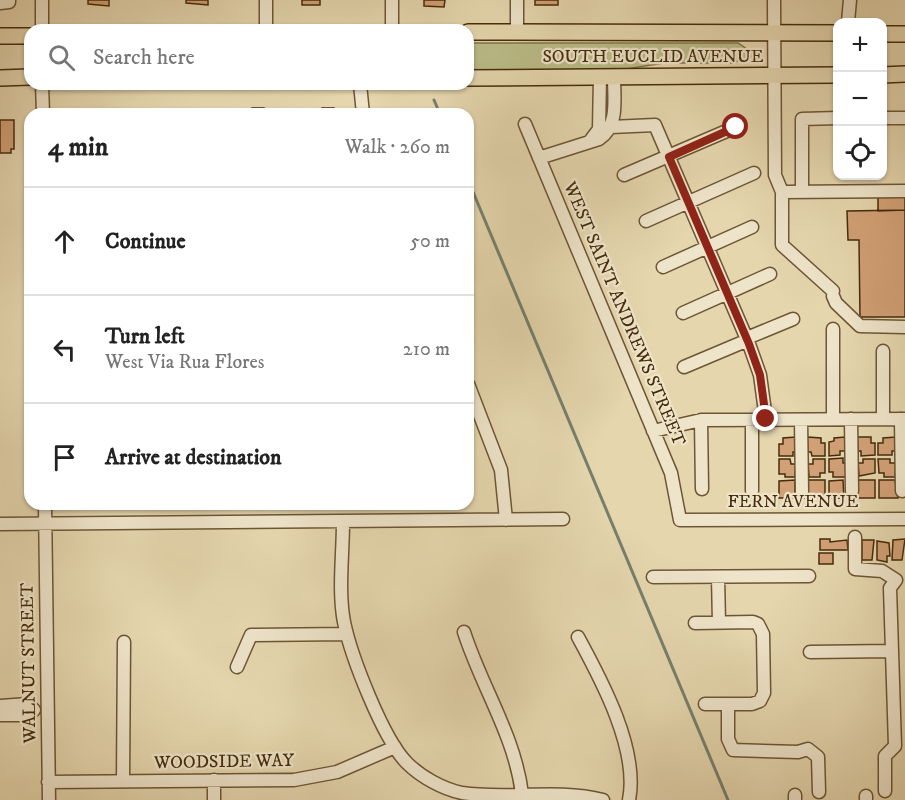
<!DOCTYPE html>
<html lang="en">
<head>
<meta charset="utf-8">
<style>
	body { margin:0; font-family:"IM FELL DW Pica",serif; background:#f2f2f2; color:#222 }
	.controls { position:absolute; right:18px; top:18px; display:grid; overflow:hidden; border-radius:12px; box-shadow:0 2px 4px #0004 }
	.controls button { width:54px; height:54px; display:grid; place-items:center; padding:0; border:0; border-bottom:2px solid #e0e0e0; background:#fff; color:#222; font:30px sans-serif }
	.stop { position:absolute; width:18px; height:18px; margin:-14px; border:4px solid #8f2418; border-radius:50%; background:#fff }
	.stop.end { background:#8f2418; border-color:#fff; box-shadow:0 2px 6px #0008 }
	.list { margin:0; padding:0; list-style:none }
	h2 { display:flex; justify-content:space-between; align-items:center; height:78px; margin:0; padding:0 24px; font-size:26px }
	h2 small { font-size:20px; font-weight:400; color:#767676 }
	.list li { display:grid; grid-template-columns:39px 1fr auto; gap:18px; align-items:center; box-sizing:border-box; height:108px; padding:0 24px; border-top:2px solid #e0e0e0 }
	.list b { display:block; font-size:22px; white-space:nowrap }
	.list p { margin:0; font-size:20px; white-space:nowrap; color:#767676 }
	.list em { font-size:20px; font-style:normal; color:#767676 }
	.icon { flex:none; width:33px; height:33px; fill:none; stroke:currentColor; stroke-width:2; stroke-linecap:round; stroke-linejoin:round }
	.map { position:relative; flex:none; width:905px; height:800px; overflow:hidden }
	.search { position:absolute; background:#fff; box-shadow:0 2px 4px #0004; left:24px; top:24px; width:450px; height:66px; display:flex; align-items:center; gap:15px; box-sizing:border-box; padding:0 21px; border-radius:18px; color:#767676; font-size:22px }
	.panel { position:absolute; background:#fff; box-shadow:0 2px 4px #0004; left:24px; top:108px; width:450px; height:402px; border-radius:18px }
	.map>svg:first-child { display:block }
	.green { fill:#babc87; stroke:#807449; stroke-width:1.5 }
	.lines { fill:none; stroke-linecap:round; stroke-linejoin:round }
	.stream { stroke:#76806d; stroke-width:3 }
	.building { fill:#d2a076; stroke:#462c0b; stroke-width:1.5 }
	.minor-casing { stroke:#6e5634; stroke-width:15 }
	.major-casing { stroke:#462c0b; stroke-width:18 }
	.minor { stroke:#eee4ca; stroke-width:12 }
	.major { stroke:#e5d6ae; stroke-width:15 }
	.route { stroke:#8f2418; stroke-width:8 }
	.labels { text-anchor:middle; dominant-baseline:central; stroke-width:4.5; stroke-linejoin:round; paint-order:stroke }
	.street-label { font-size:18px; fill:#462c0b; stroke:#eee4ca }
</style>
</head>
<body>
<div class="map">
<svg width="905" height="800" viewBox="0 0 905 800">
	<rect width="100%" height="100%" fill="#e5d6ae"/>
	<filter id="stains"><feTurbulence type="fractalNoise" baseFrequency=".00333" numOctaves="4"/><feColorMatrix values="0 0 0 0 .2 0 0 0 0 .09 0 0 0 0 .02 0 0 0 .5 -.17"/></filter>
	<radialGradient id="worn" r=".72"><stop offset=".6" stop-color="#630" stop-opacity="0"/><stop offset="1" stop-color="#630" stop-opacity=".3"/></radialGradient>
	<path class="green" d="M 468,43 L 738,43 L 756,55 L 732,63 L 664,63 L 620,70 L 468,70 Z"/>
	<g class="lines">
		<path class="stream" d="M 434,100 L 440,114
			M 468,180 L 728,800"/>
	</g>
	<path class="building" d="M 88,0 L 109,0 L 109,6 L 88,4 Z
		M 186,0 L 208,0 L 208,5 L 186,3 Z
		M 302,0 L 320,0 L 320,5 L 302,5 Z
		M 424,0 L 445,0 L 444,7 L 424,6 Z
		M 535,0 L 558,0 L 558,5 L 535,5 Z
		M 252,108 L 264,108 L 264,111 L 272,111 L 272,114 L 253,114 Z
		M 322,108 L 334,108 L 334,110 L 342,110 L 342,114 L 323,114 Z
		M 0,120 L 14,120 L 14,149 L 11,149 L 11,153 L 0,153 Z
		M 878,195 L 905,195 L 905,210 L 878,211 Z
		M 905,210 L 905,317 L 860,317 L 859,240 L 848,240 L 847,211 Z
		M 796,437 L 796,452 L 793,452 L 793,456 L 779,456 L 779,444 L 783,444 L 783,438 Z
		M 807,437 L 821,438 L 821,443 L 825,443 L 825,456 L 812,456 L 811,452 L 808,452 Z
		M 845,437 L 846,451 L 840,451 L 840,455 L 829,456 L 829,442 L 834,441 L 834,438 Z
		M 857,437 L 871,437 L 871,443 L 875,443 L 875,455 L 861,456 L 861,451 L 858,451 Z
		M 896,437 L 895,451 L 892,451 L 892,455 L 878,455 L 878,443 L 883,443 L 883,438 Z
		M 843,458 L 843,463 L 846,463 L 846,477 L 833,477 L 833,472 L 829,472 L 829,459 Z
		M 779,459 L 790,459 L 791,464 L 796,464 L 795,477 L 785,477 L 785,474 L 779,474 Z
		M 813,459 L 825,459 L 825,473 L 820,473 L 820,477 L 809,477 L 808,464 L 813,464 Z
		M 863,459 L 875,459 L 875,473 L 859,476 L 858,463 L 863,463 Z
		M 878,459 L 890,459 L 890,463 L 896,463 L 895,477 L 884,477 L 884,473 L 879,473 Z
		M 795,480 L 795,492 L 799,492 L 799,498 L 779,498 L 779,481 Z
		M 808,480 L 825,480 L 825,498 L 806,498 Z
		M 843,480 L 844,498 L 829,498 L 829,481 Z
		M 858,480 L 875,480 L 875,498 L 856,498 Z
		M 879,480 L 895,480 L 898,498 L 879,498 Z
		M 820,539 L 830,539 L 830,542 L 847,540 L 848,550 L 820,550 Z
		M 905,539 L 902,560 L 892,560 L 893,540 Z
		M 862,540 L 874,540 L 872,560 L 862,560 Z
		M 877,541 L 889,543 L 890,556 L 887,556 L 887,562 L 877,560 Z
		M 819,553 L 833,553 L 833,564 L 819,564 Z"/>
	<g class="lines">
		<g class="minor-casing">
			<path id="minor" d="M 42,0 L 42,30
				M 266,0 L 266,30
				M 517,0 L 517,32
				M 774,0 L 775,175 L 782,192 L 782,245 L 833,291
				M 0,3 L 9,2 L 9,0
				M 848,22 L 850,0
				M 392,30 L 392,0
				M 42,84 L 43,114
				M 360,84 L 363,114
				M 882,118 L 905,118
				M 525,124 L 671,473 L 680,520 L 905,519
				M 611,127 L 655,125 L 749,344 L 760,375 L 766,419
				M 590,141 L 599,129 L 600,77
				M 539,158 L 599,139 C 619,126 614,99 614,77
				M 624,175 L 736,127
				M 782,192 L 905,191
				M 802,192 L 802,119 L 838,118
				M 646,221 L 754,173
				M 663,267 L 752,227
				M 833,296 L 836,303 L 860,326 L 905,327
				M 683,313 L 770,274
				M 833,329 L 833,419
				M 747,338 L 793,319
				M 883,351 L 883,419
				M 684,367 L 748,340
				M 468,384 L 501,470 L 506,520
				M 851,419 L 852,491
				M 901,419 L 902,491
				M 701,420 L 702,489
				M 752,420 L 752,491
				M 801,420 L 802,492
				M 653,431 L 701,420 L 905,419
				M 45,504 L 49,800
				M 343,522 C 343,554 338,591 344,622 C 351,656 383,739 407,763 C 421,777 443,789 462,793 C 508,800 556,788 603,800
				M 0,524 L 563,519
				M 855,537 L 855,569 L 882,571 L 896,580
				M 653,577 L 809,576
				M 718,577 L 719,623
				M 695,623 L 753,622 L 758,624 L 763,634 L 764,693 L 760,701 L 752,704 L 705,704
				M 464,632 C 482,688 515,736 522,794
				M 578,637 C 602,681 639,750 629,800
				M 810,652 L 891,651
				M 237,667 L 251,635 L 347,634
				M 728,705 L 728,739 L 733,750 L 798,752 L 808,749 L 818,757 L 819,792
				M 0,706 L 28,704 L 34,710 L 28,715 L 0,715
				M 895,746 L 890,588 L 896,580
				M 214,780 L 214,800
				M 123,781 L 124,642
				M 48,782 L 294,780 L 337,772 L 395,747
				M 885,791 L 885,756 L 895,746
				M 795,795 L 795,800
				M 866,796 L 866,800"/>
		</g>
		<g class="major-casing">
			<path id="major" d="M 468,32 L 838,33
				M 882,34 L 905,34
				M 0,36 L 30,36
				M 882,75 L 905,74
				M 0,78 L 30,77
				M 468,78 L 838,75"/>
		</g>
		<use href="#minor" class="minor"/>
		<use href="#major" class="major"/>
	</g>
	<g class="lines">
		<path class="route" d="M 736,127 L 669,157 L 749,344 L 760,375 L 766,419"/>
	</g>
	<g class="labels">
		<g class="street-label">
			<text x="653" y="57">SOUTH EUCLID AVENUE</text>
			<text transform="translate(624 314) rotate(67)">WEST SAINT ANDREWS STREET</text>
			<text x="793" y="502">FERN AVENUE</text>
			<text transform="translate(29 663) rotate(-91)">WALNUT STREET</text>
			<text transform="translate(224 762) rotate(-1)">WOODSIDE WAY</text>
		</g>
	</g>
	<rect width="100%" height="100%" filter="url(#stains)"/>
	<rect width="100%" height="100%" fill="url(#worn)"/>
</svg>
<div class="controls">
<button>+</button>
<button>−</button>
<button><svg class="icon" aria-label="locate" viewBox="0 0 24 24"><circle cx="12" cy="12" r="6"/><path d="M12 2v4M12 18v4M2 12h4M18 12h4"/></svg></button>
</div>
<div class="stop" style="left:736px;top:127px"></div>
<div class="stop end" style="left:766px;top:419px"></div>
<div class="search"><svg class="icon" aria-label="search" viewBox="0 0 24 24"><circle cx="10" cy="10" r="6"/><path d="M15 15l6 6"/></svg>Search here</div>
<section class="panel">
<h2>4 min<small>Walk · 260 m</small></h2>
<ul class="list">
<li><svg class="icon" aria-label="ahead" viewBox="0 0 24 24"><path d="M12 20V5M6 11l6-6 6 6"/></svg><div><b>Continue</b></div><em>50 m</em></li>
<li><svg class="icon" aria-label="left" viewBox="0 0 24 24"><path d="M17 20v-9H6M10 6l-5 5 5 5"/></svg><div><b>Turn left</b><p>West Via Rua Flores</p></div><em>210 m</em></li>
<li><svg class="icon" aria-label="arrive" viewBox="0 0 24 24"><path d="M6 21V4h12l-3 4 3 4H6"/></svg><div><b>Arrive at destination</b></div></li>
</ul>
</section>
</div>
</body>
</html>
